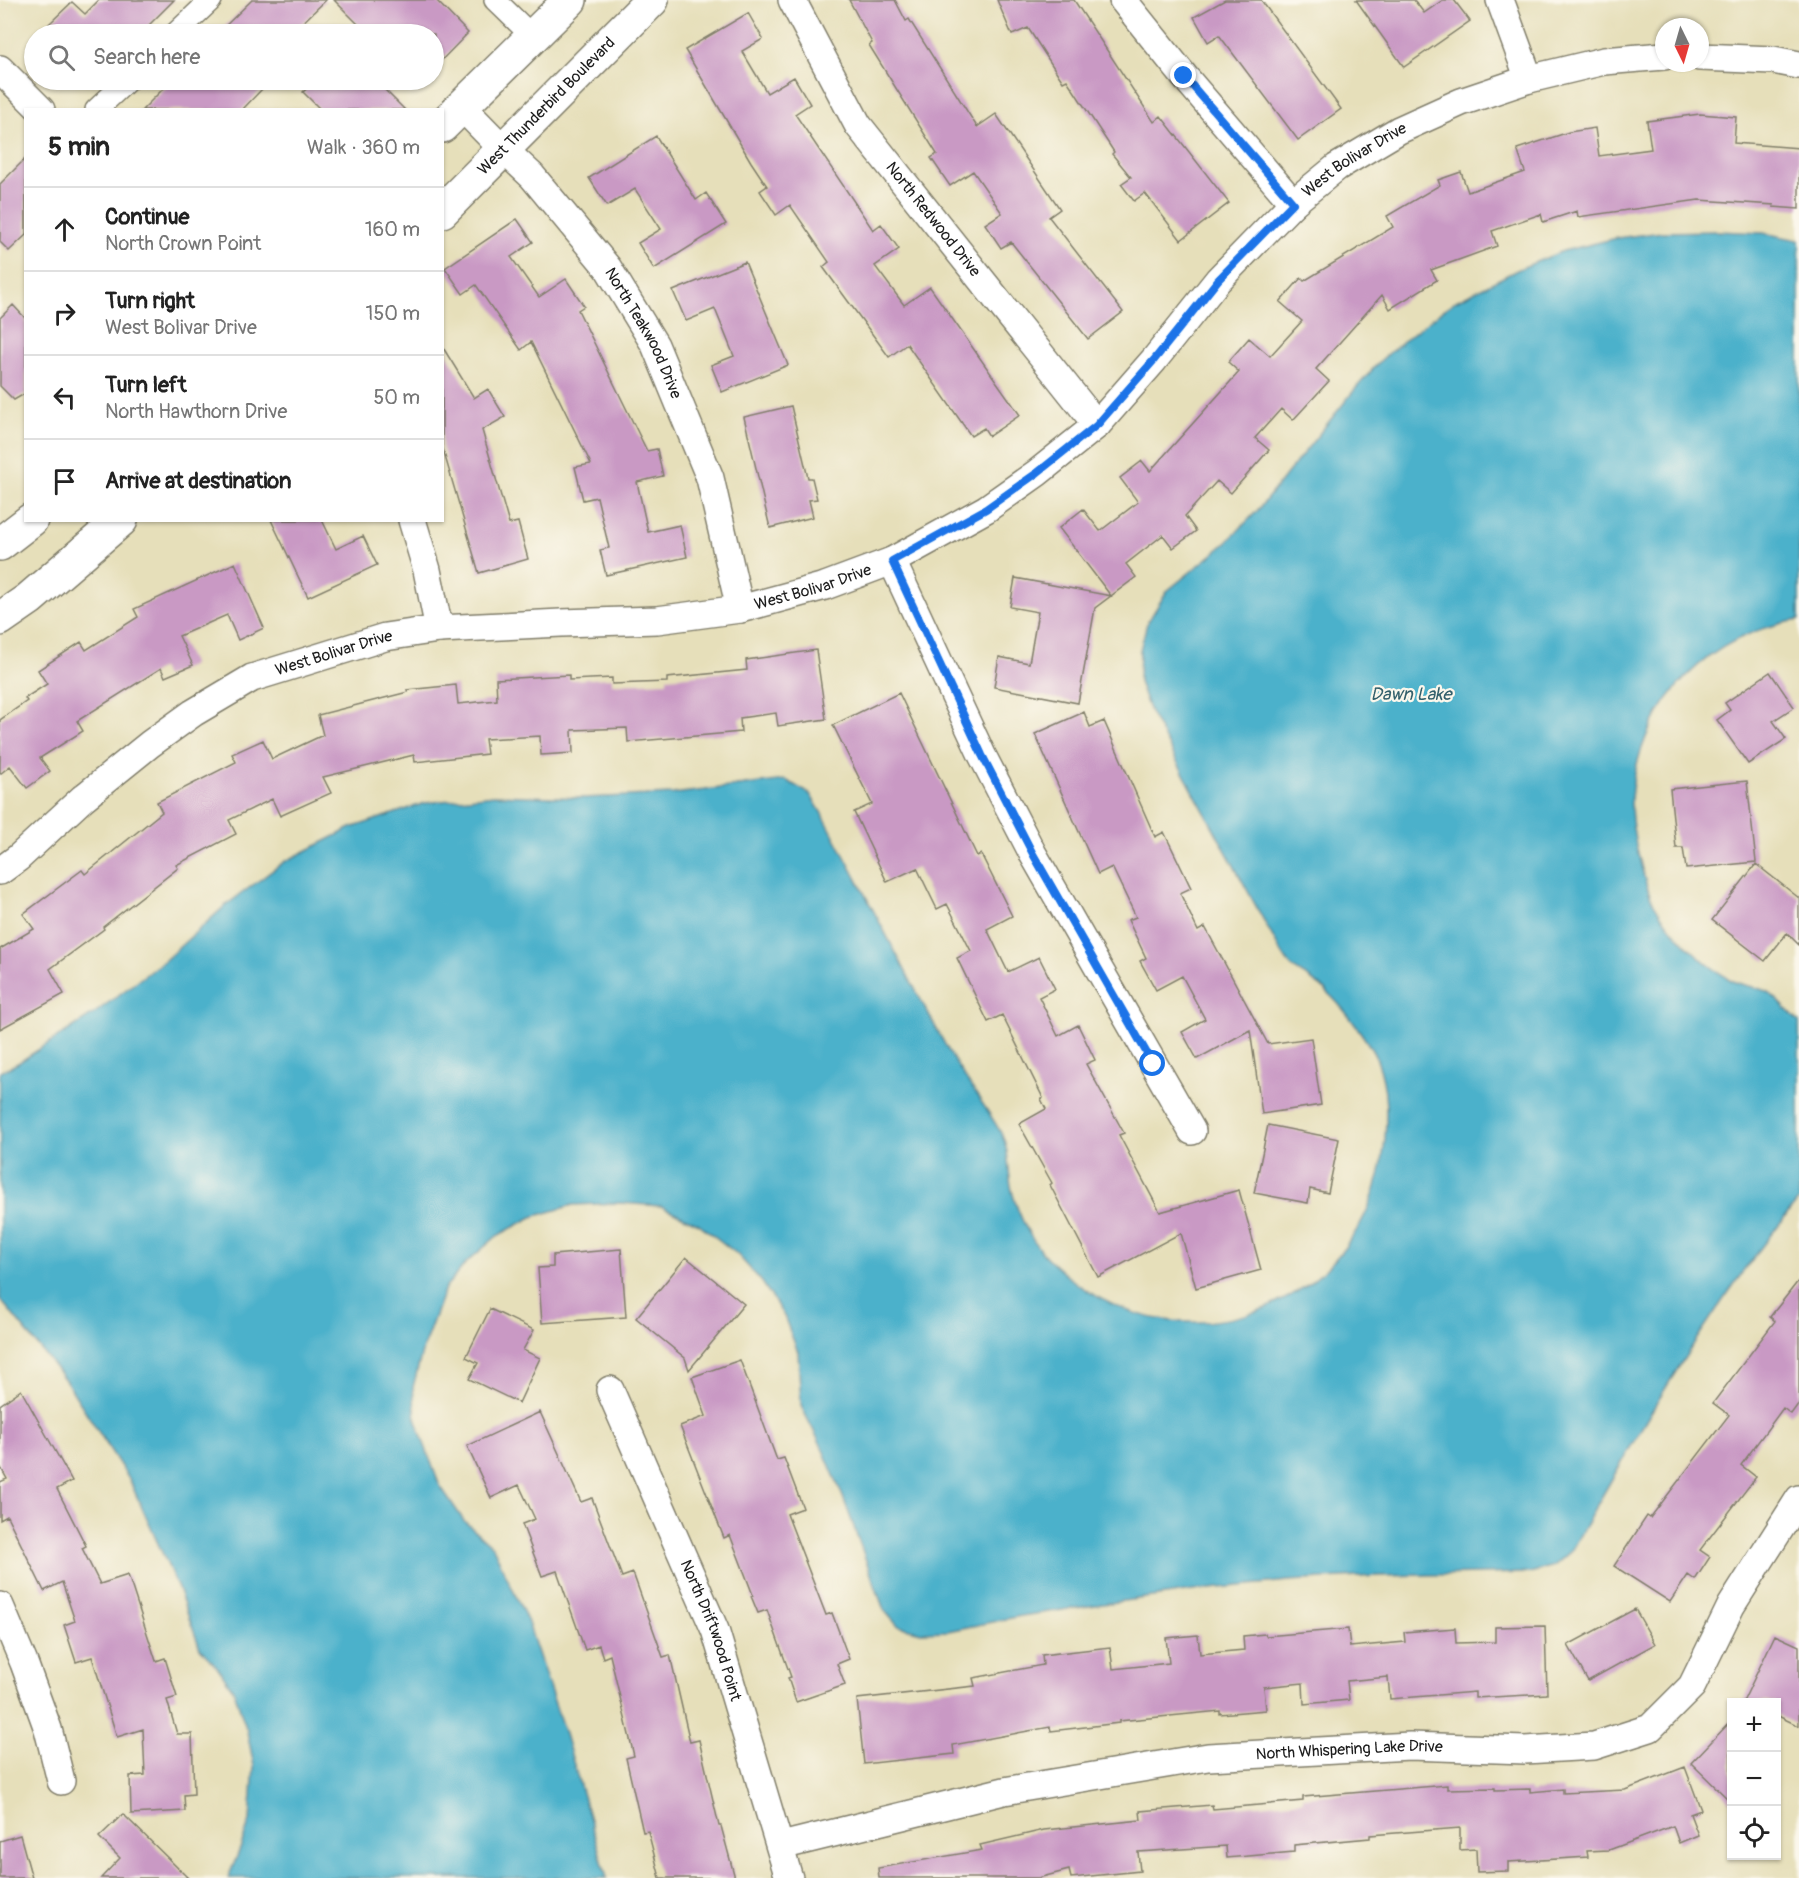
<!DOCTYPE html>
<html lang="en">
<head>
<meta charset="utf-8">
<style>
	body { margin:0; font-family:Pangolin,sans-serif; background:#f6f6f6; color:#222 }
	.controls { position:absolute; right:18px; bottom:18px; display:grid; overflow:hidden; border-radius:0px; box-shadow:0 2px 4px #0004 }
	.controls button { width:54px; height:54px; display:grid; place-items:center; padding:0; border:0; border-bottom:2px solid #e0e0e0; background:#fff; color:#222; font:30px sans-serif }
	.compass { position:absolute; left:1655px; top:18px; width:54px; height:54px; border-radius:50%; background:#fff; box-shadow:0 2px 4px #0004; rotate:175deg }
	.stop { position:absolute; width:18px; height:18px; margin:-14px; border:4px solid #1a73e8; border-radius:50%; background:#fff }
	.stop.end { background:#1a73e8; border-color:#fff; box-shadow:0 2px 6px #0008 }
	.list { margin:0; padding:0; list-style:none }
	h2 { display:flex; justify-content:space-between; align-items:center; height:78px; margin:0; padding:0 24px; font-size:26px }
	h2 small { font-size:20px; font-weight:400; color:#767676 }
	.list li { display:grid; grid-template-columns:39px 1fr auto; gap:18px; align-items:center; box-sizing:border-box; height:84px; padding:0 24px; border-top:2px solid #e0e0e0 }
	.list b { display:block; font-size:22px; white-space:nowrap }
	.list p { margin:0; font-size:20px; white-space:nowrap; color:#767676 }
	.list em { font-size:20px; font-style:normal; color:#767676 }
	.icon { flex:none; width:33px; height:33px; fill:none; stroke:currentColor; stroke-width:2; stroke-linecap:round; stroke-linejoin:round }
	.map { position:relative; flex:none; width:1799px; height:1878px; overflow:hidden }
	.search { position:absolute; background:#fff; box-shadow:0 2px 4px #0004; left:24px; top:24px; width:420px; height:66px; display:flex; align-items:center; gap:15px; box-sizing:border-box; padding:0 21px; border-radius:33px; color:#767676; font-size:22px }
	.panel { position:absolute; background:#fff; box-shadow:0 2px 4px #0004; left:24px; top:108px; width:420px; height:414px; border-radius:0px }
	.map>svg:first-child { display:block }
	.water { fill:#4cb1cb; stroke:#346674; stroke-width:1.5 }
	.building { fill:#c999c4 }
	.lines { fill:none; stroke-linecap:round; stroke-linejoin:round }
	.pedestrian-casing { stroke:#817e6b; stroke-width:24 }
	.minor-casing { stroke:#817e6b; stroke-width:30 }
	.tertiary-casing { stroke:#817e6b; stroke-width:36 }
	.pedestrian { stroke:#fff; stroke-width:21 }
	.minor { stroke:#fff; stroke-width:27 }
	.tertiary { stroke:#fff; stroke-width:33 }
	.route { stroke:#1a73e8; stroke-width:8 }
	.labels { text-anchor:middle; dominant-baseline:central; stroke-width:4.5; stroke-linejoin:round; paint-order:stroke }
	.street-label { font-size:16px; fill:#1c1c1c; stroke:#fbf7ec }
	.water-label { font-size:18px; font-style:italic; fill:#325f6b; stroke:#fbf7ec }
</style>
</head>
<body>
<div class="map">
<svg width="1799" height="1878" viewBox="0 0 1799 1878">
	<rect width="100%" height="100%" fill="#fbf7ec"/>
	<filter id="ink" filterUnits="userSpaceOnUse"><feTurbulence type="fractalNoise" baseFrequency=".0167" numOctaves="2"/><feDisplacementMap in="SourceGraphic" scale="12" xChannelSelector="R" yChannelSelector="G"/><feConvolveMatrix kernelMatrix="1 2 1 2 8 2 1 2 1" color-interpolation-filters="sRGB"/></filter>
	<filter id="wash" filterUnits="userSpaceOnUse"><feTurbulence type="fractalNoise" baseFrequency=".008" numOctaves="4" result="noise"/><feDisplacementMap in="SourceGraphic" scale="24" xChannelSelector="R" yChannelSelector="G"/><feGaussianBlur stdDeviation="1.35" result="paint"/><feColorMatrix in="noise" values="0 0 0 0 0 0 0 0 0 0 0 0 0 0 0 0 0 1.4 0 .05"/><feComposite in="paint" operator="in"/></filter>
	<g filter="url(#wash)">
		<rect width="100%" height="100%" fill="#e6dfba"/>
		<path class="water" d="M 1717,231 L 1763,233 L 1799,240 L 1799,620 C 1710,634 1645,699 1632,789 C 1629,810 1634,840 1640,861 C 1643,874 1647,891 1654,904 C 1670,932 1703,964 1731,980 C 1742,986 1755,986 1766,991 C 1776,996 1790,1014 1799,1022 L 1799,1200 C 1709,1307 1639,1430 1571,1551 L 1554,1566 L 1530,1573 L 1377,1576 L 1288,1581 L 1200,1590 L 1110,1603 L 1021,1616 L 948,1631 L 921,1632 L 898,1626 L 884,1610 L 843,1497 L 821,1445 L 801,1406 L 798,1352 L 784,1316 L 762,1282 L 737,1254 L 699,1224 L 661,1206 L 620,1203 L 573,1205 L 532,1217 L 497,1236 L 466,1263 L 445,1288 L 423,1348 L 413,1387 L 416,1421 L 439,1484 L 464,1521 L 493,1547 L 527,1620 L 565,1734 L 607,1878 L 228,1878 L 240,1849 L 250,1820 L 254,1766 L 247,1731 L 234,1691 L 219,1669 L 200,1648 L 178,1588 L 129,1479 L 66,1381 L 0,1299 L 0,1072 L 18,1063 L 92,1015 L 165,960 L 226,905 L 284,862 L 351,828 L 425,803 L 494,795 L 583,798 L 673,794 L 786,780 L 810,794 L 824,817 C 865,894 905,972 947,1048 C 963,1078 985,1104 1001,1133 C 1009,1148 1008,1169 1011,1186 C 1015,1207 1027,1233 1040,1250 C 1047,1259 1058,1268 1066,1275 C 1188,1376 1366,1306 1384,1148 C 1387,1119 1388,1088 1377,1060 C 1369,1042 1346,1011 1332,997 C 1326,990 1317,983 1309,978 C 1303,974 1295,970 1290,965 C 1286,961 1283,954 1280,950 L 1150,712 L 1139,682 L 1140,650 L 1147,623 L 1167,591 L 1225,544 L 1257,511 L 1356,388 L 1381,360 L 1418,329 L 1454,302 L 1519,269 L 1563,251 L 1617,238 L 1662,232 Z"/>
		<g id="blocks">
			<path class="building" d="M 99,0 L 174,0 L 140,34 L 60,34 L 49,24 L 72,2 L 85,14 Z
				M 252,0 L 326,0 L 291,34 L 217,34 Z
				M 334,0 L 436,0 L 468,33 L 434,68 L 434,34 L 368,34 Z
				M 849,0 L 895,0 L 906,21 L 909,19 L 977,127 L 996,114 L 1060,209 L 1049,217 L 1123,312 L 1088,339 L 1011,242 L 1001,248 L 985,224 L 1002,213 L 973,171 L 950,186 L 931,158 L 937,154 L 869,45 L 872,43 Z
				M 997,0 L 1074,0 L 1154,122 L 1161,116 L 1229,203 L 1181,240 L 1145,193 L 1134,201 L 1121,184 L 1131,177 L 1112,154 L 1114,152 L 1067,80 L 1063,82 L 1028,28 L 1012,35 Z
				M 1225,0 L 1261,0 L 1341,109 L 1298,140 L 1219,35 L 1208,42 L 1194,17 Z
				M 1356,0 L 1414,0 L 1424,13 L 1443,0 L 1454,0 L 1470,21 L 1404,67 Z
				M 748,13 L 763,39 L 742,51 L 767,93 L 794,77 L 810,104 L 795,114 L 873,230 L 881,224 L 899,249 L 875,266 L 904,305 L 930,287 L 1020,415 L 989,436 L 984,428 L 971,436 L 907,344 L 889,357 L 823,267 L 829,262 L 790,205 L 776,215 L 760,191 L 767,186 L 751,162 L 685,50 Z
				M 172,80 L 253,80 L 262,89 L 242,110 L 142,110 Z
				M 316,80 L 375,80 L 405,110 L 321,110 L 303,92 Z
				M 1700,114 L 1736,117 L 1734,143 L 1799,148 L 1799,209 L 1773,207 L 1774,205 L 1699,200 L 1578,217 L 1577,211 L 1543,222 L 1541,214 L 1492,231 L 1497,246 L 1431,270 L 1437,280 L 1390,309 L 1382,295 L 1316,369 L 1329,381 L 1293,420 L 1281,409 L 1255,438 L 1269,450 L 1231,493 L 1217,481 L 1185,516 L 1196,531 L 1173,548 L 1163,535 L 1126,564 L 1136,577 L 1095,608 L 1078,703 L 994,687 L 999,657 L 1029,663 L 1038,612 L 1010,607 L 1015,578 L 1111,596 L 1059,528 L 1083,509 L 1100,531 L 1138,502 L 1120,478 L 1142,461 L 1150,471 L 1239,372 L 1228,362 L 1249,338 L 1270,356 L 1302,321 L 1280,302 L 1301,278 L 1304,281 L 1393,227 L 1387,216 L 1440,185 L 1438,180 L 1461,172 L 1468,192 L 1525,172 L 1517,149 L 1569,132 L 1595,128 L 1599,156 L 1651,149 L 1647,121 Z
				M 656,136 L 696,200 L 706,193 L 726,224 L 654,269 L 638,243 L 661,229 L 635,189 L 607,206 L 589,178 Z
				M 26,158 L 26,235 L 9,251 L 0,242 L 0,184 Z
				M 517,219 L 533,242 L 511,257 L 539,297 L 566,279 L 584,306 L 578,310 L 647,451 L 657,449 L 663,476 L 637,482 L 648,532 L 680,525 L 687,557 L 606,575 L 600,550 L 609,548 L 597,497 L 583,500 L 575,467 L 591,464 L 531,342 L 521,350 L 476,285 L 463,294 L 445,268 Z
				M 745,262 L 788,365 L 722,392 L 711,365 L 734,356 L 715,309 L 686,321 L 673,291 Z
				M 13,305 L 26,319 L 26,393 L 14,400 L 0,386 L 0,318 Z
				M 442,346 L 474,398 L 488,389 L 505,417 L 482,430 L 509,524 L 518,522 L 528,559 L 479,573 L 442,446 Z
				M 791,406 L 808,478 L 812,478 L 817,499 L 809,500 L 813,517 L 770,528 L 744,417 Z
				M 271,520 L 322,520 L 336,549 L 363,536 L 377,565 L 308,597 Z
				M 235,563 L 264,628 L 238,640 L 227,615 L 179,636 L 193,665 L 165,677 L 161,668 L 77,721 L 83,731 L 40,758 L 50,771 L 27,788 L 10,766 L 0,774 L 0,720 L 27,701 L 25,698 L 47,684 L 38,670 L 81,642 L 86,650 L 138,617 L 134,609 Z
				M 816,650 L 826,719 L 778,726 L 776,713 L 740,718 L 741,732 L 628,742 L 627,728 L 572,730 L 573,753 L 541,755 L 540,736 L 485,739 L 487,754 L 415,762 L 414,755 L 323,777 L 331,793 L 280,816 L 272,799 L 229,820 L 236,834 L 176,865 L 178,868 L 103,927 L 104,929 L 50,969 L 64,994 L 0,1029 L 0,949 L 34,929 L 23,914 L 82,870 L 85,874 L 162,812 L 157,802 L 236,762 L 232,754 L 263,740 L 272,759 L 323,735 L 318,715 L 408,692 L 407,690 L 456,685 L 458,704 L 497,700 L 496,679 L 569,675 L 569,680 L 612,678 L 612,684 L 667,682 L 667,678 L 747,670 L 746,660 Z
				M 1770,672 L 1794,707 L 1773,721 L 1786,739 L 1748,764 L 1717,720 L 1730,710 L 1725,703 Z
				M 899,693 L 977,856 L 981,854 L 1012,916 L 987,929 L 1008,972 L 1039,957 L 1055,989 L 1039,997 L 1058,1036 L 1078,1025 L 1095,1060 L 1086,1064 L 1124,1133 L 1119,1135 L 1160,1212 L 1239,1190 L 1261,1270 L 1196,1288 L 1181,1233 L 1098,1277 L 1050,1185 L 1052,1183 L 1019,1124 L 1046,1109 L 1041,1099 L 1043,1098 L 1002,1015 L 988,1022 L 957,958 L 971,951 L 947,904 L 937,909 L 917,868 L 887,882 L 854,812 L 872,804 L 833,725 Z
				M 1084,712 L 1090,727 L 1104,721 L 1155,837 L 1164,832 L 1191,888 L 1180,893 L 1198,931 L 1205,927 L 1268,1044 L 1311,1038 L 1321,1105 L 1262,1114 L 1250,1030 L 1197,1059 L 1182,1032 L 1205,1019 L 1182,976 L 1156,990 L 1140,961 L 1146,958 L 1128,920 L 1136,917 L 1112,867 L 1098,874 L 1035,734 Z
				M 1747,781 L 1756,862 L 1686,869 L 1683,848 L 1676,848 L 1670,789 Z
				M 1756,864 L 1799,898 L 1799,945 L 1787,933 L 1765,961 L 1712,920 Z
				M 1268,1125 L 1339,1139 L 1328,1193 L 1310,1189 L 1308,1203 L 1254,1193 Z
				M 621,1249 L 626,1317 L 542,1323 L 538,1268 L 553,1267 L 553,1255 Z
				M 686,1257 L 744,1304 L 689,1370 L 685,1358 L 636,1318 Z
				M 1799,1280 L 1799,1403 L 1791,1414 L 1783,1408 L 1741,1465 L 1756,1477 L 1700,1550 L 1710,1557 L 1695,1580 L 1688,1575 L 1670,1602 L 1614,1566 L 1647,1516 L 1650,1518 L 1729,1415 L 1713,1403 L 1775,1321 L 1770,1317 Z
				M 490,1309 L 534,1330 L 523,1350 L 540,1358 L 519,1403 L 469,1379 L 478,1363 L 466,1357 Z
				M 740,1360 L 777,1460 L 784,1458 L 803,1508 L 787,1514 L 826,1615 L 832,1613 L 849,1659 L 837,1664 L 845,1685 L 796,1702 L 788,1678 L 791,1677 L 767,1610 L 758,1613 L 751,1596 L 753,1595 L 730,1535 L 724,1538 L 680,1426 L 706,1416 L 692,1377 Z
				M 21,1390 L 72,1481 L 57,1489 L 86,1546 L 82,1548 L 100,1584 L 128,1575 L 156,1661 L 165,1658 L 177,1697 L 167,1700 L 177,1734 L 192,1734 L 194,1794 L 184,1795 L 185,1811 L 131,1814 L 130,1776 L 145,1775 L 143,1729 L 117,1737 L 92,1657 L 76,1662 L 64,1625 L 75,1621 L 62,1582 L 44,1591 L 7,1516 L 0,1520 L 0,1482 L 7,1479 L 0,1466 L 0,1405 Z
				M 540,1412 L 581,1502 L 592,1498 L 622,1577 L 633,1573 L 663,1657 L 670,1655 L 690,1742 L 699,1740 L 719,1826 L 721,1826 L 735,1878 L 660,1878 L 648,1831 L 643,1832 L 626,1758 L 634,1756 L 610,1655 L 603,1658 L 599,1645 L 585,1650 L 557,1571 L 542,1576 L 522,1524 L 535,1519 L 519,1485 L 491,1498 L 467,1446 Z
				M 1635,1609 L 1655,1644 L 1588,1681 L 1568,1645 Z
				M 1545,1626 L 1547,1694 L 1475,1698 L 1475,1692 L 1390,1699 L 1388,1677 L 1347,1681 L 1349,1700 L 1304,1704 L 1303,1683 L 1264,1687 L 1266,1710 L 1220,1714 L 1220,1711 L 1119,1721 L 1119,1723 L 1051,1731 L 1050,1727 L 953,1745 L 954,1754 L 864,1764 L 857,1699 L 975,1686 L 973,1678 L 1043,1665 L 1042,1655 L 1110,1647 L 1113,1669 L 1169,1663 L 1166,1638 L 1198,1635 L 1200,1654 L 1244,1650 L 1243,1636 L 1265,1634 L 1266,1636 L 1348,1629 L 1350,1647 L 1405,1642 L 1404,1632 L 1455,1628 L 1456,1643 L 1495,1642 L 1495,1627 Z
				M 1775,1635 L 1799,1646 L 1799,1726 L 1776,1715 L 1776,1702 L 1743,1702 Z
				M 1731,1721 L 1731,1802 L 1691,1763 Z
				M 1685,1767 L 1701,1810 L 1690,1814 L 1698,1835 L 1679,1843 L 1673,1826 L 1609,1850 L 1587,1851 L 1588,1857 L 1508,1862 L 1508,1871 L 1477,1872 L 1476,1849 L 1460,1850 L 1460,1828 L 1370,1835 L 1370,1838 L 1294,1845 L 1294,1852 L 1227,1858 L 1226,1846 L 1138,1852 L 1140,1871 L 1071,1878 L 1069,1870 L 1038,1878 L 879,1878 L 878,1868 L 982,1850 L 980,1845 L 1044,1830 L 1141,1820 L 1140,1811 L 1212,1805 L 1213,1809 L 1303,1801 L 1303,1797 L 1447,1785 L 1447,1789 L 1495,1788 L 1495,1790 L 1530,1789 L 1530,1792 L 1563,1789 L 1563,1793 L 1625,1790 Z
				M 123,1814 L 188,1878 L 101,1878 L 120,1858 L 99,1837 Z
				M 20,1835 L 32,1878 L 0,1878 L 0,1841 Z"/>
		</g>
	</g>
	<g filter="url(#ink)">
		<use href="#blocks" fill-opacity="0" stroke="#817e6b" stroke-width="1.5"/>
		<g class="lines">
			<g class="pedestrian-casing">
				<path id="pedestrian" d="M 495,0 L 533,37
					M 175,34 L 211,0
					M 96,110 L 128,80"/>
			</g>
			<g class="minor-casing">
				<g id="minor">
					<path id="s1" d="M 792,0 L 858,125 L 1097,425"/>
					<path d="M 1123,0 L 1184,76 L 1293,203"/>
					<path d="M 1500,0 L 1529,79"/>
					<path d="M 1700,57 L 1773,60 L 1799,65"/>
					<path d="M 0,69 L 41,110"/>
					<path id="s2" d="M 462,107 L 503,149 L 532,176 L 608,268 L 655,345 L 710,478 L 740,609"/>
					<path d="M 412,520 L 427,570 L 439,629"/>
					<path d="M 892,561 L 982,755 L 1033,854 L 1192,1131"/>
					<path id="s3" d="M 0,871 L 18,858 L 83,798 L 150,744 L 193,713 L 252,678 L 385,637 L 439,629 L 561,623 L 657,620 L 740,609 L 825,586 L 892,561 L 986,509 L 1037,473 L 1097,425 L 1154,360 L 1218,280 L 1293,203 L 1337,167 L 1399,130 L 1461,102 L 1529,79 L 1604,61 L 1664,56"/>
					<path id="s4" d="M 610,1390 L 715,1630 L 789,1878"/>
					<path d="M 0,1606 L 24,1663 L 48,1729 L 61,1781"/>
					<path id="s5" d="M 781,1846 L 1004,1791 L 1208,1757 L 1410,1746 L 1525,1750 L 1594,1746 L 1650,1728 L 1692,1686 L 1731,1606 L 1799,1499"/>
				</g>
			</g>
			<g class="tertiary-casing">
				<g id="tertiary">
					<path d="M 442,126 L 570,0"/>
					<path id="s6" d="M 442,211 L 652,0"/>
					<path d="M 0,544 L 31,520"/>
					<path d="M 0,619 L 29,599 L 121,520"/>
				</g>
			</g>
			<use href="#pedestrian" class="pedestrian"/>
			<use href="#minor" class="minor"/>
			<use href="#tertiary" class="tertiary"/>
		</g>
	</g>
	<g class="lines" filter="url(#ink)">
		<path class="route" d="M 1153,1064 L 1033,854 L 982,755 L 892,561 L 986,509 L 1037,473 L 1097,425 L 1154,360 L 1218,280 L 1293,203 L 1184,76"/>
	</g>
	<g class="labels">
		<g class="street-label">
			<text stroke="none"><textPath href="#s6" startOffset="148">West Thunderbird Boulevard</textPath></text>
			<text stroke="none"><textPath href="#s3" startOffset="1592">West Bolivar Drive</textPath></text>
			<text stroke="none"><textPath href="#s1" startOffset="262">North Redwood Drive</textPath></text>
			<text stroke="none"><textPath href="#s2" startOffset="292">North Teakwood Drive</textPath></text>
			<text stroke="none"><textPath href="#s3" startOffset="890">West Bolivar Drive</textPath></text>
			<text stroke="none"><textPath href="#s3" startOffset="404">West Bolivar Drive</textPath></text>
			<text stroke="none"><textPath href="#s4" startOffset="261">North Driftwood Point</textPath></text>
			<text stroke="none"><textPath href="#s5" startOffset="578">North Whispering Lake Drive</textPath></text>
		</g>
		<g class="water-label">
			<text x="1411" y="694">Dawn Lake</text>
		</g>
	</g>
</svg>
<div class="controls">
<button>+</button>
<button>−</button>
<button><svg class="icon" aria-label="locate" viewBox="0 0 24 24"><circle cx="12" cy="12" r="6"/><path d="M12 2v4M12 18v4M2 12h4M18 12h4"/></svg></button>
</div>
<svg class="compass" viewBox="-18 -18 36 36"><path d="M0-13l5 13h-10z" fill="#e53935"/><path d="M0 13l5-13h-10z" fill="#767676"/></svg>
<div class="stop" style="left:1153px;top:1064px"></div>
<div class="stop end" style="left:1184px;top:76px"></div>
<div class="search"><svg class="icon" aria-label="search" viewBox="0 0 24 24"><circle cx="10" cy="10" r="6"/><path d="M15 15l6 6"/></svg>Search here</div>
<section class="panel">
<h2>5 min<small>Walk · 360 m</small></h2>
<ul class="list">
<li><svg class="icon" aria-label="ahead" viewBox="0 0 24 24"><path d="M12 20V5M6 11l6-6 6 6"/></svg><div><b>Continue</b><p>North Crown Point</p></div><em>160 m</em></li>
<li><svg class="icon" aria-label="right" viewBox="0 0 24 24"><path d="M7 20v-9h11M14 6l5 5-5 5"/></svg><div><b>Turn right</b><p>West Bolivar Drive</p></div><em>150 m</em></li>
<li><svg class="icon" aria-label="left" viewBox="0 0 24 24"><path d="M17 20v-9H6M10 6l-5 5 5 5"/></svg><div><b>Turn left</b><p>North Hawthorn Drive</p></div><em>50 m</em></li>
<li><svg class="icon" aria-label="arrive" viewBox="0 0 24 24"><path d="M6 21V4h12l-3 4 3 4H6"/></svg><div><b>Arrive at destination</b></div></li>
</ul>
</section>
</div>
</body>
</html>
